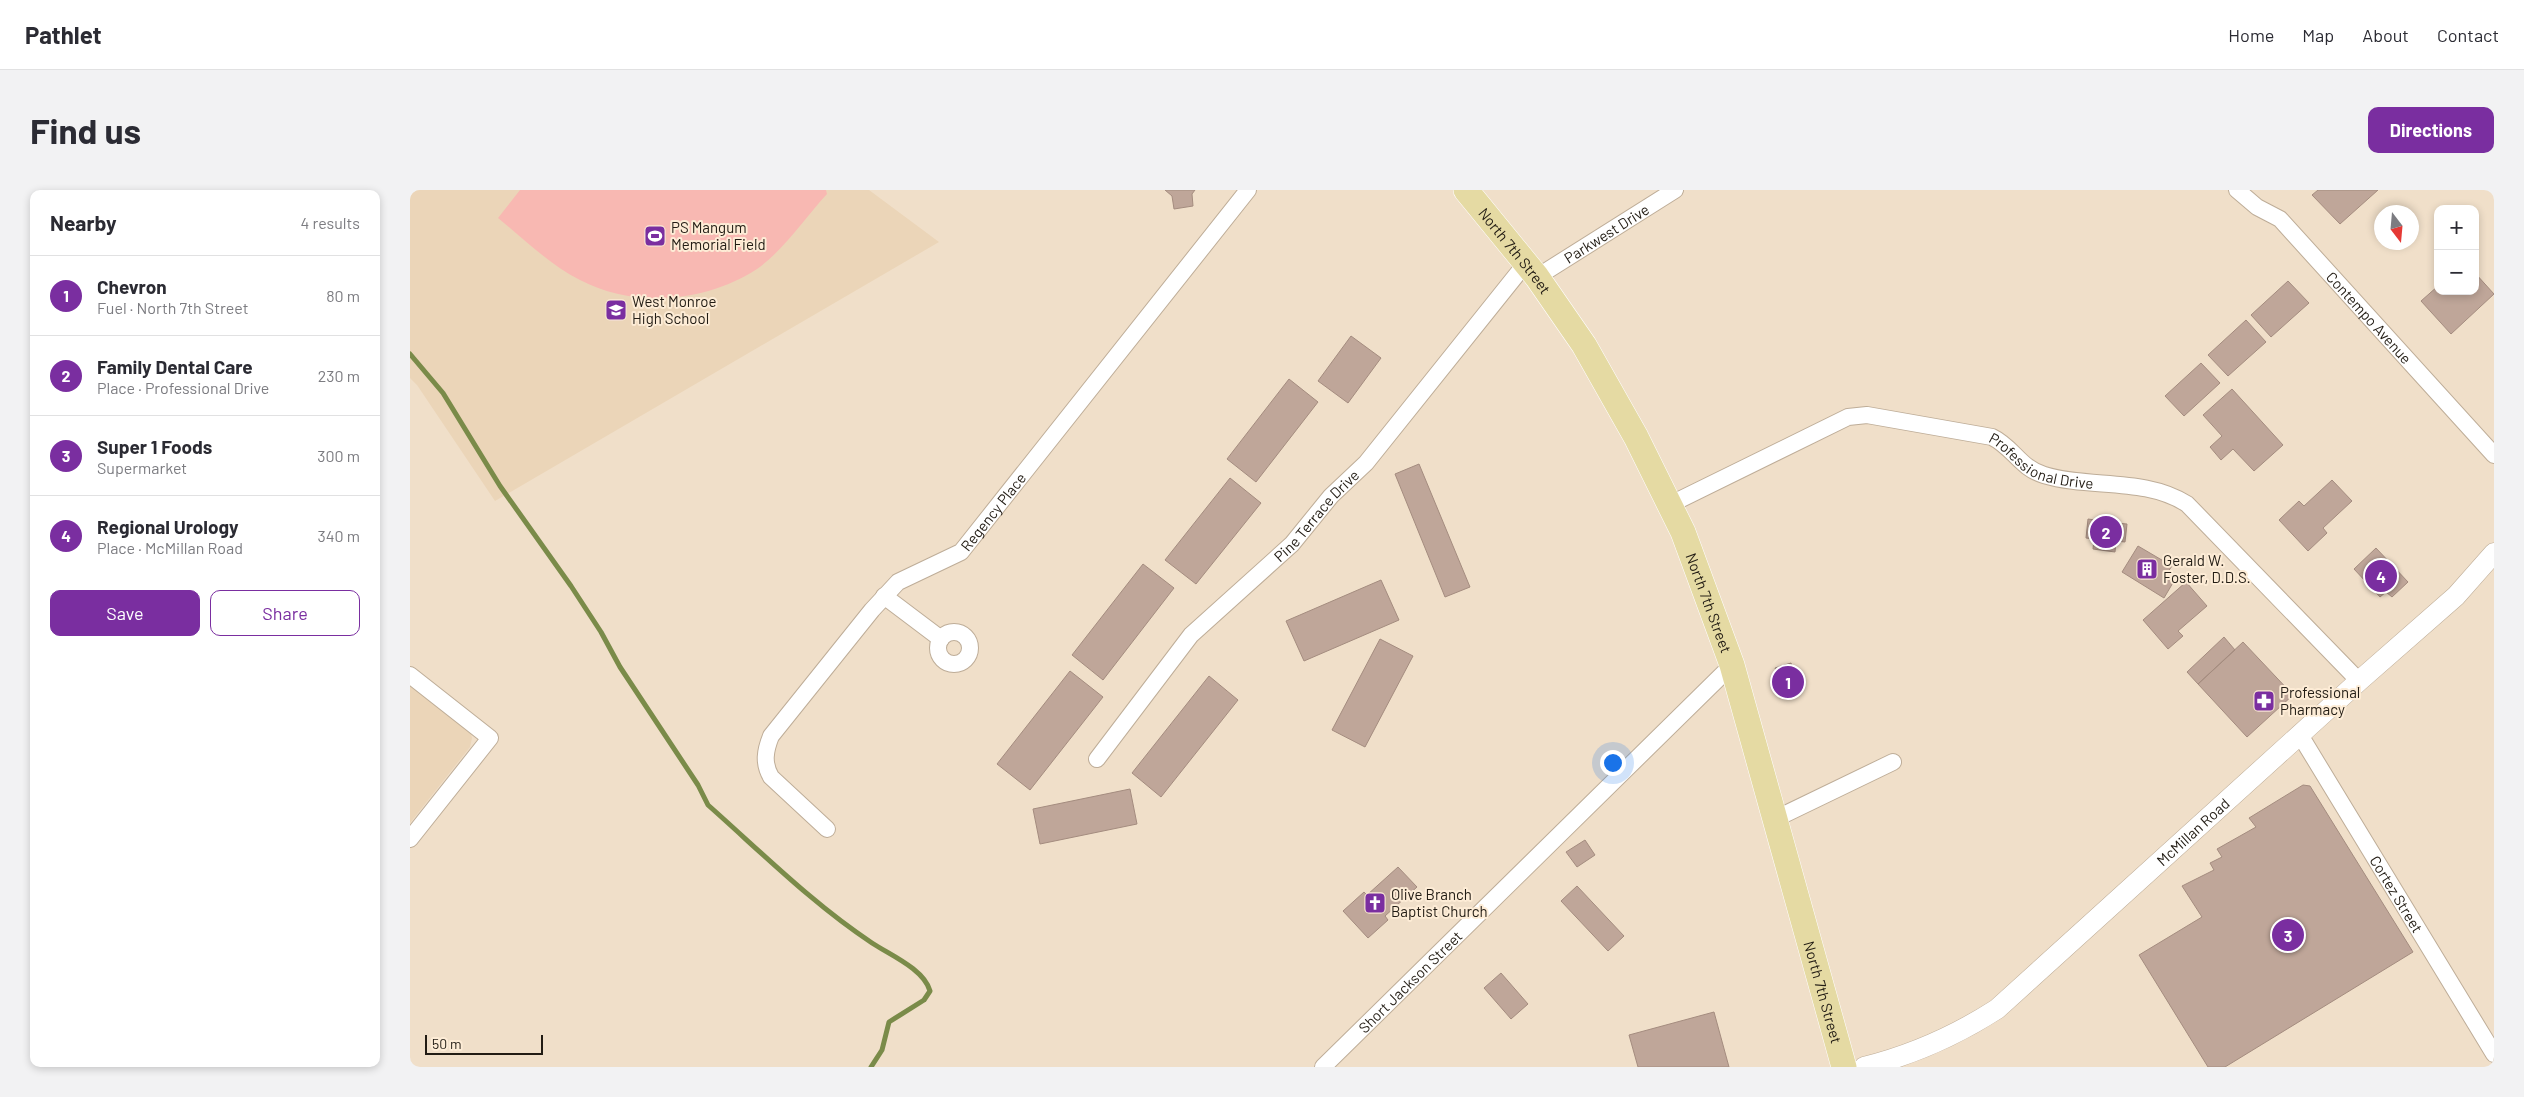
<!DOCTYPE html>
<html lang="en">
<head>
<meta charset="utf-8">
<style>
	body { margin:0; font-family:Barlow,sans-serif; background:#f2f2f3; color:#2b2b33 }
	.controls { position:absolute; right:15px; top:15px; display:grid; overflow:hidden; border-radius:10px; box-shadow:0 2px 8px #0003 }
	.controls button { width:45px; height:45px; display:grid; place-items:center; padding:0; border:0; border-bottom:1px solid #e1e1e2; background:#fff; color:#2b2b33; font:25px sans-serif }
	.compass { position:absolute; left:1964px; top:15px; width:45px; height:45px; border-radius:50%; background:#fff; box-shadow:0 2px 8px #0003; rotate:164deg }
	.scale { position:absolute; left:15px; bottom:12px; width:118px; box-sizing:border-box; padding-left:5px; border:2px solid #221c14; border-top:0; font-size:14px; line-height:18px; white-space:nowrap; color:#221c14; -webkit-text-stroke:4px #fdecd6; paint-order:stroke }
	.you { position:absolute; left:1202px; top:572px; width:18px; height:18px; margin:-12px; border:4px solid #fff; border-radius:50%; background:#1a73e8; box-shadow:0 0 0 8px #1a73e833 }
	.badge { display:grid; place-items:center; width:32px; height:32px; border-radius:50%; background:#7a2ea0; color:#fff; font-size:16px; font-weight:700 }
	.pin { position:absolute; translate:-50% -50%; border:2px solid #fff; box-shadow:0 1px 5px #0006 }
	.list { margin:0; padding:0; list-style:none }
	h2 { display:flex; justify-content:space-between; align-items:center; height:65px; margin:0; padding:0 20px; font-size:21px }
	h2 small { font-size:16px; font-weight:400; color:#7c7c81 }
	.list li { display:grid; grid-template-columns:32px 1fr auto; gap:15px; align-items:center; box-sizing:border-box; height:80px; padding:0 20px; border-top:1px solid #e1e1e2 }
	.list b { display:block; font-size:19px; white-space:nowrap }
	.list p { margin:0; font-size:16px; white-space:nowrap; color:#7c7c81 }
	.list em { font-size:16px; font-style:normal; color:#7c7c81 }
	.actions { display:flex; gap:10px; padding:15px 20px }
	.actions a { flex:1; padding:11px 0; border:1px solid #7a2ea0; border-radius:10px; text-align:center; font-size:18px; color:#7a2ea0 }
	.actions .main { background:#7a2ea0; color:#fff }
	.map { position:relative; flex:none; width:2084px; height:877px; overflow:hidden; border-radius:10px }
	header { display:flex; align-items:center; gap:30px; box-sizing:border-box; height:70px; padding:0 25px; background:#fff; border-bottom:1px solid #e1e1e2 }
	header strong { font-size:24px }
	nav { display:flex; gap:28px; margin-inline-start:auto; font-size:18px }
	.intro { display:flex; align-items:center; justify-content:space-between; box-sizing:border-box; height:120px; padding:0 30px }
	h1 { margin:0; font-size:35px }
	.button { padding:12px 22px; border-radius:10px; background:#7a2ea0; color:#fff; font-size:18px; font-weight:700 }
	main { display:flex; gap:30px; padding:0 30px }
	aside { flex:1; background:#fff; border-radius:10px; box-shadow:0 2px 8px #0003 }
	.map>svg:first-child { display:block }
	.built { fill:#ebd5b8 }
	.green { fill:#f8b8b2 }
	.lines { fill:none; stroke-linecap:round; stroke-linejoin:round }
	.stream { stroke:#7a8b49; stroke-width:5 }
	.building { fill:#bfa699; stroke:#a48c7f }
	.minor-casing { stroke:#bead98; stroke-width:18 }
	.tertiary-casing { stroke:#bead98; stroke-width:21 }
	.primary-casing { stroke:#fff; stroke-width:26 }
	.minor { stroke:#fff; stroke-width:16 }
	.tertiary { stroke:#fff; stroke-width:20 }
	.primary { stroke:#e5daa3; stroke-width:25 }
	.labels { text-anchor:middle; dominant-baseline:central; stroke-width:4; stroke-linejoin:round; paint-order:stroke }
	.poi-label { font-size:15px; fill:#221c14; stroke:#fdecd6; text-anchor:start }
	.street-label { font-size:15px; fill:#221c14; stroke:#fdecd6 }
</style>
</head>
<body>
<header>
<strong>Pathlet</strong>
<nav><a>Home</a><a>Map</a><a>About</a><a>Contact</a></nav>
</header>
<div class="intro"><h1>Find us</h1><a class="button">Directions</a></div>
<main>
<aside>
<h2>Nearby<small>4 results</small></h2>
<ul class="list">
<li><span class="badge">1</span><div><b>Chevron</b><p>Fuel · North 7th Street</p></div><em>80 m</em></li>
<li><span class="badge">2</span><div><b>Family Dental Care</b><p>Place · Professional Drive</p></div><em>230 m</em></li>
<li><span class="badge">3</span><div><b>Super 1 Foods</b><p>Supermarket</p></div><em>300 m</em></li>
<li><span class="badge">4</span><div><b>Regional Urology</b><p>Place · McMillan Road</p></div><em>340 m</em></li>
</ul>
<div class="actions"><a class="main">Save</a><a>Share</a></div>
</aside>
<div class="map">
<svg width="2084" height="877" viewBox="0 0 2084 877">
	<rect width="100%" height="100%" fill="#f0dfc9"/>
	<path class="built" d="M 0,0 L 459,0 L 529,52 L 85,311 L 7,195 L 0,188 Z
		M 0,492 L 61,543 L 62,548 L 60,557 L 0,633 Z"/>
	<path class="green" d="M 110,0 L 416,0 L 417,4 C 394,29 374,60 347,79 C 296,112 225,119 170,90 C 140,75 114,49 88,28 Z"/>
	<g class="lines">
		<path class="stream" d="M 0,164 L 33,203 L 90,296 L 161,396 L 191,442 L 210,477 L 288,595 L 298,615 C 351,662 403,714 462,753 C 480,765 514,779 520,801 L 514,810 L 479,832 L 472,860 L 461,877"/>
	</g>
	<path class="building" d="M 755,0 L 785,0 L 782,4 L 783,16 L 764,19 L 762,6 Z
		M 1908,0 L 1968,0 L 1930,34 L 1902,5 Z
		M 2065,83 L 2084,104 L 2041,144 L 2011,111 L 2028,96 L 2028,101 L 2065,101 Z
		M 1878,91 L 1899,113 L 1861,147 L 1841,125 Z
		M 1836,130 L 1856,152 L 1818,186 L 1798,165 Z
		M 941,146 L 971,168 L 938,213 L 908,191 Z
		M 1791,173 L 1810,193 L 1774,226 L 1755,206 Z
		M 879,189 L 908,212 L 846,292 L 817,269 Z
		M 1822,199 L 1873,255 L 1844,281 L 1823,259 L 1811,270 L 1800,257 L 1812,246 L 1793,225 Z
		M 1009,274 L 1060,397 L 1035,407 L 985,284 Z
		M 820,288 L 851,313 L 786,394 L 755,370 Z
		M 1922,290 L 1942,311 L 1913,338 L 1917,343 L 1898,361 L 1869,330 L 1889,311 L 1894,316 Z
		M 1678,329 L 1692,331 L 1692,335 L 1706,337 L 1706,333 L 1717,334 L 1715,352 L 1706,351 L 1705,362 L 1683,359 L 1684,349 L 1676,348 Z
		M 1728,356 L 1762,376 L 1755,386 L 1764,391 L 1754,408 L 1712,382 Z
		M 1966,358 L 1998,392 L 1982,407 L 1976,402 L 1970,407 L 1944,379 Z
		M 733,374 L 764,398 L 693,490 L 662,465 Z
		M 971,390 L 989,430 L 894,471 L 876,431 Z
		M 1776,392 L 1797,416 L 1768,441 L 1773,446 L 1758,459 L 1733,430 Z
		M 1814,447 L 1825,460 L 1788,494 L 1777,482 Z
		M 970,449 L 1003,466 L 955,557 L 922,540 Z
		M 1833,452 L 1883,505 L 1837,547 L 1788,494 Z
		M 1381,473 L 1391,503 L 1375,508 L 1365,478 Z
		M 660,481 L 693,507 L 620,600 L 587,574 Z
		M 799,486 L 828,510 L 751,607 L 722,583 Z
		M 1893,595 L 1900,596 L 2003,762 L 1815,877 L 1798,877 L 1729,765 L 1792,727 L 1772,696 L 1804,680 L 1800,673 L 1812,667 L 1807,659 L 1846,637 L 1839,628 Z
		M 720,599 L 727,634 L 630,654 L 623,619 Z
		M 1175,650 L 1185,665 L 1167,677 L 1156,662 Z
		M 988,677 L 1007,697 L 975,726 L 978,730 L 958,748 L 933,721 L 954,702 L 957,705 Z
		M 1167,696 L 1214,746 L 1198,761 L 1151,711 Z
		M 1091,783 L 1118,814 L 1101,829 L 1074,798 Z
		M 1304,822 L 1319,877 L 1228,877 L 1219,845 Z"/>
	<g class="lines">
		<g class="minor-casing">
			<g id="minor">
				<path id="s1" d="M 1827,0 L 1847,17 L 1870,29 L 2084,265"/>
				<path id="s2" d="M 1127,87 L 1265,0"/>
				<path id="s3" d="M 1261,314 L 1438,227 L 1457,225 L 1582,247 C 1603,257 1610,278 1634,285 C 1680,299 1735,287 1777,314 L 1949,491"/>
				<path d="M 474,406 L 531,449"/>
				<circle cx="544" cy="458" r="16"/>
				<path d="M 0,485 L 80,548 L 0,649"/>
				<path id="s4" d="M 1890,545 L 2084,864"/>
				<path id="s5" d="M 687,569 L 781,445 L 882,354 L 921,306 L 956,273 L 1116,73"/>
				<path d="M 1365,629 L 1483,572"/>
				<path id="s6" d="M 417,639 L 361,587 C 353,573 355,561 361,546 L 462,420 L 488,392 L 551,362 L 838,0"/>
				<path id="s7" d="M 913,877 L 1322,475"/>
			</g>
		</g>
		<g class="tertiary-casing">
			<g id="tertiary">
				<path id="s8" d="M 1454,877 C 1502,865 1545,846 1587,819 L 1949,491 L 2046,406 L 2084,363"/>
			</g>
		</g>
		<g class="primary-casing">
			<g id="primary">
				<path id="s9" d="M 1056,0 L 1127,87 L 1174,155 L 1226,247 L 1273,342 L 1322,475 L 1434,877"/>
			</g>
		</g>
		<use href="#minor" class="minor"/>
		<use href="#tertiary" class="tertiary"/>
		<use href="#primary" class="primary"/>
	</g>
	<defs>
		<g id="stadium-square" transform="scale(1.125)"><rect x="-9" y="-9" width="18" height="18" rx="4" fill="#7a2ea0" stroke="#fdecd6"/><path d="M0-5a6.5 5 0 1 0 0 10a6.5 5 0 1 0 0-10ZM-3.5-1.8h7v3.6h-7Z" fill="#fff"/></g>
		<g id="school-square" transform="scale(1.125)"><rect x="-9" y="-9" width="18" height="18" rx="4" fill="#7a2ea0" stroke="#fdecd6"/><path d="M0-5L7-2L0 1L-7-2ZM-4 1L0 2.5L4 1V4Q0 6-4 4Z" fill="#fff"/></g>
		<g id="building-square" transform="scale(1.125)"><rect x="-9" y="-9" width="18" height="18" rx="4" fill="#7a2ea0" stroke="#fdecd6"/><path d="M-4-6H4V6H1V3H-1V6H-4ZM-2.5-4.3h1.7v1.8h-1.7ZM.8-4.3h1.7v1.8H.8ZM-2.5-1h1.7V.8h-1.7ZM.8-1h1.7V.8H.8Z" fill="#fff"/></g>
		<g id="pharmacy-square" transform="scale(1.125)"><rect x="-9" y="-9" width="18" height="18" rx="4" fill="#7a2ea0" stroke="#fdecd6"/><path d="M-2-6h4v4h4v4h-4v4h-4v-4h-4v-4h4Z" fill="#fff"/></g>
		<g id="church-square" transform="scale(1.125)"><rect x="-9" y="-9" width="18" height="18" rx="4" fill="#7a2ea0" stroke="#fdecd6"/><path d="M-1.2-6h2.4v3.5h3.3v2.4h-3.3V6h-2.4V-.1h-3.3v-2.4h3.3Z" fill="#fff"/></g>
	</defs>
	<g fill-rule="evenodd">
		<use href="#stadium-square" x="245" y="46"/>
		<use href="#school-square" x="206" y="120"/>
		<use href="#building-square" x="1737" y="379"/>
		<use href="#pharmacy-square" x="1854" y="511"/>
		<use href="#church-square" x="965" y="713"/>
	</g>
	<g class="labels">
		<g class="poi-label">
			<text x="261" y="37">PS Mangum<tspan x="261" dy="17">Memorial Field</tspan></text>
			<text x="222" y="111">West Monroe<tspan x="222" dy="17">High School</tspan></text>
			<text x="1753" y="370">Gerald W.<tspan x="1753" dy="17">Foster, D.D.S.</tspan></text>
			<text x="1870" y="502">Professional<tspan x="1870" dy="17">Pharmacy</tspan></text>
			<text x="981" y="704">Olive Branch<tspan x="981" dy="17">Baptist Church</tspan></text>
		</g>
		<g class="street-label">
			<text stroke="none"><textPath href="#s2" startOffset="82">Parkwest Drive</textPath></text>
			<text stroke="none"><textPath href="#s9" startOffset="78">North 7th Street</textPath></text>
			<text stroke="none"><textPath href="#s1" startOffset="185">Contempo Avenue</textPath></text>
			<text stroke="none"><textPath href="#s3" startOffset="400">Professional Drive</textPath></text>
			<text stroke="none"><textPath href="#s6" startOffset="440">Regency Place</textPath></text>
			<text stroke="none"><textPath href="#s5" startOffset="329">Pine Terrace Drive</textPath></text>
			<text stroke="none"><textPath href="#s9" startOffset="482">North 7th Street</textPath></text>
			<text stroke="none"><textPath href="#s8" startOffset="410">McMillan Road</textPath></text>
			<text stroke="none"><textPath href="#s4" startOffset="186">Cortez Street</textPath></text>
			<text stroke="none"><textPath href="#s7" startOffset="122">Short Jackson Street</textPath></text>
			<text stroke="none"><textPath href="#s9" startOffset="888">North 7th Street</textPath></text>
		</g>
	</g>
</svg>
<div class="controls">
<button>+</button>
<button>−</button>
</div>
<svg class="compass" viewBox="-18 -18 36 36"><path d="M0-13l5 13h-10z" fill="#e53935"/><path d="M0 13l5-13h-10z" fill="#7c7c81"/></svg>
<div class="scale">50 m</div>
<div class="you"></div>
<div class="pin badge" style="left:1378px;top:492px">1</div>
<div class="pin badge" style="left:1696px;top:342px">2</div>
<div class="pin badge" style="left:1878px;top:745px">3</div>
<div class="pin badge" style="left:1971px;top:386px">4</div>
</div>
</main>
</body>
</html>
